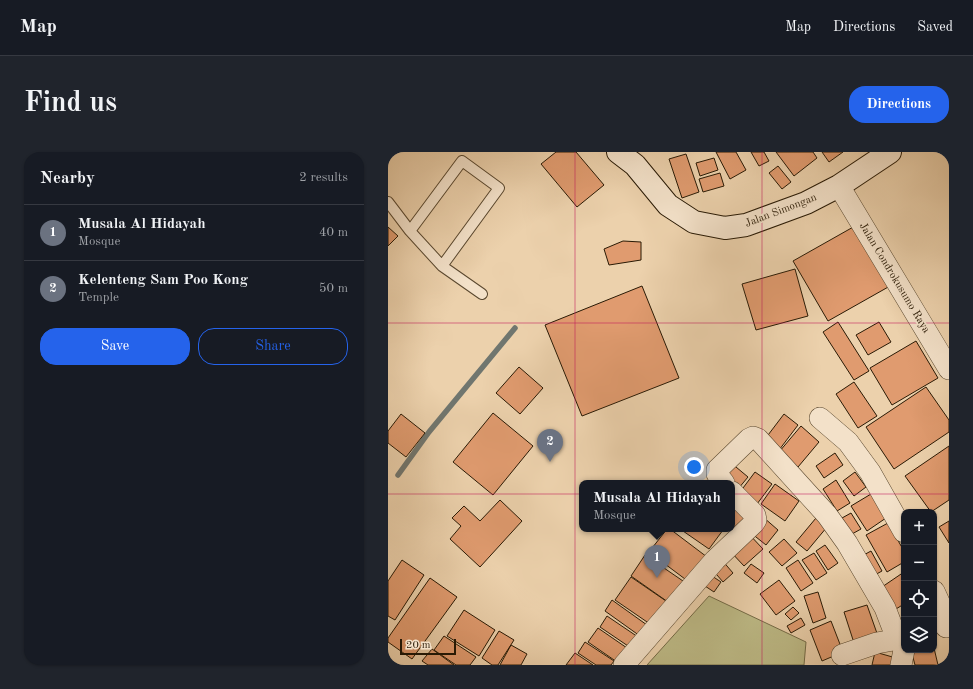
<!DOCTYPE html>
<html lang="en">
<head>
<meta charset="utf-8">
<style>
	body { margin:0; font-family:"Old Standard TT",serif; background:#20242c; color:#f1f3f6 }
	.controls { position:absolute; right:12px; bottom:12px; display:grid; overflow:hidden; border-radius:8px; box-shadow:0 1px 3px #0004 }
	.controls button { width:36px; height:36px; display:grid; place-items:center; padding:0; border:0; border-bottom:1px solid #363941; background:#171b24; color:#f1f3f6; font:20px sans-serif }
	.scale { position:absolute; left:12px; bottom:10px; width:56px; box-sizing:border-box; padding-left:4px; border:2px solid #291a05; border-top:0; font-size:11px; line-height:14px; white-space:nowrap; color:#291a05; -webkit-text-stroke:3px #f3e1c9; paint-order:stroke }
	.you { position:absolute; left:306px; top:315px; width:14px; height:14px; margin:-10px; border:3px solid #fff; border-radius:50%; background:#1a73e8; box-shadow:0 0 0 6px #1a73e833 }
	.badge { display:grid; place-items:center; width:26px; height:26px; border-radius:50%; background:#2563eb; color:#fff; font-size:13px; font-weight:700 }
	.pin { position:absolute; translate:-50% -33px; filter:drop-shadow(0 1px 2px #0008) }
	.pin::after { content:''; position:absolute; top:21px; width:14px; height:12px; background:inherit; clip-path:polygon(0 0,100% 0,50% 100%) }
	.popup { position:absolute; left:191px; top:328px; width:156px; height:52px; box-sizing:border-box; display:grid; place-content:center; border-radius:8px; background:#171b24; filter:drop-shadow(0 1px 3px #0005); font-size:13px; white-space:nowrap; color:#9ea1a6 }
	.popup b { font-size:15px; color:#f1f3f6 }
	.popup::after { content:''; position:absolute; left:50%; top:100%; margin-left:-8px; border:8px solid transparent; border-top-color:#171b24 }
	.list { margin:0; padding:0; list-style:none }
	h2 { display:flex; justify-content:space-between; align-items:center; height:52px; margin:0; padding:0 16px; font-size:17px }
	h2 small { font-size:13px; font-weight:400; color:#9ea1a6 }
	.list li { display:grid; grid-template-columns:26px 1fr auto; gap:12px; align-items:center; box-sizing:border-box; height:56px; padding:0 16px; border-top:1px solid #363941 }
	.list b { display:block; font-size:15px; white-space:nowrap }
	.list p { margin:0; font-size:13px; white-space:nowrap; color:#9ea1a6 }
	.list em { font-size:13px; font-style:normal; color:#9ea1a6 }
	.actions { display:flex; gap:8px; padding:12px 16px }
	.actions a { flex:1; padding:9px 0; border:1px solid #2563eb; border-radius:16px; text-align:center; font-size:14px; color:#2563eb }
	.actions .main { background:#2563eb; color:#fff }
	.icon { flex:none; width:22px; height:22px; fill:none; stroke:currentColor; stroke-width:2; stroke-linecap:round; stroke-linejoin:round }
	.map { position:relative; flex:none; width:561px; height:513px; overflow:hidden; border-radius:16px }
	header { display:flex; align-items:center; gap:24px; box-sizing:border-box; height:56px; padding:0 20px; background:#171b24; border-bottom:1px solid #363941 }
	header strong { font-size:19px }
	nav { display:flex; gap:22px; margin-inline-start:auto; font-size:14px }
	.intro { display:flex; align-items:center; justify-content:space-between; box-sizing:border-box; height:96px; padding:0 24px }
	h1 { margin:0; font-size:28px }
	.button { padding:10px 18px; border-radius:16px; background:#2563eb; color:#fff; font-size:14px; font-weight:700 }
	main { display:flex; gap:24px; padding:0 24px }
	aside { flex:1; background:#171b24; border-radius:16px; box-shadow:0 1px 3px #0004 }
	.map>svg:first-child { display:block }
	.green { fill:#bdba86; stroke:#736a46 }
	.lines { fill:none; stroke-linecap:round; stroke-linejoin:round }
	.stream { stroke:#70766f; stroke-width:5.5 }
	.building { fill:#e09b6f; stroke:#291a05 }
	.lane-casing { stroke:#5a482f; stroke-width:12 }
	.street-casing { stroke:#5a482f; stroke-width:22 }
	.secondary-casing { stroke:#291a05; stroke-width:24 }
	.lane { stroke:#f3e1c9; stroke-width:10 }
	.street { stroke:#f3e1c9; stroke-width:21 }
	.secondary { stroke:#f3e1c9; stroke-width:22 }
	.grid { fill:none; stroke:#c2185b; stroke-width:1; stroke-opacity:0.55 }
	.labels { text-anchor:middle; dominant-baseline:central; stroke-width:3.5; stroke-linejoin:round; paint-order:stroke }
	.street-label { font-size:11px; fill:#291a05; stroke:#f3e1c9 }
</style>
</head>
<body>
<header>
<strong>Map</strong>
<nav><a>Map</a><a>Directions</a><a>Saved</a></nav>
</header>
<div class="intro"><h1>Find us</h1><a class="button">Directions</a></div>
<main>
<aside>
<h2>Nearby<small>2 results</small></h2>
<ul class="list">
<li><span class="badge" style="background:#6b7280">1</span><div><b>Musala Al Hidayah</b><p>Mosque</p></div><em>40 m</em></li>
<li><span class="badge" style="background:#6b7280">2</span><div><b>Kelenteng Sam Poo Kong</b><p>Temple</p></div><em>50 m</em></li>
</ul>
<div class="actions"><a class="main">Save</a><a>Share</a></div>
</aside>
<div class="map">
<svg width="561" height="513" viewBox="0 0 561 513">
	<rect width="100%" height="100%" fill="#ecd1ac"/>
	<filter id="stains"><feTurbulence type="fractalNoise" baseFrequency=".005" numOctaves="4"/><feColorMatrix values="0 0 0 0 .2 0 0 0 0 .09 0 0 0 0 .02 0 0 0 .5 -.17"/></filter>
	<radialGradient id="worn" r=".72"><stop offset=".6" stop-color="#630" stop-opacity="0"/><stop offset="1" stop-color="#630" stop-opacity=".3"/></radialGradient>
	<path class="green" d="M 321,444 L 418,490 L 416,513 L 259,513 Z"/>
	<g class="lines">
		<path class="stream" d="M 10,323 L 41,280 L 127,176"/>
	</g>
	<path class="building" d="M 168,0 L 188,0 L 216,33 L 189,55 L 153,12 Z
		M 328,0 L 348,0 L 358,18 L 342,27 Z
		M 363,0 L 376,0 L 381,9 L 371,14 Z
		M 388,0 L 425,0 L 429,6 L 406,24 Z
		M 434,0 L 455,0 L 441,10 Z
		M 298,2 L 311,40 L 294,46 L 281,7 Z
		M 326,6 L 330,18 L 312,24 L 308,11 Z
		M 390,14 L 403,30 L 394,37 L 381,21 Z
		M 332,21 L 336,34 L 315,40 L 311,27 Z
		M 467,74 L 502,134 L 440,169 L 405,109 Z
		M 0,75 L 10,84 L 0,94 Z
		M 235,89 L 253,90 L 253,108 L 221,113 L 216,97 Z
		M 407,117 L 420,164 L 368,178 L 354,132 Z
		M 254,134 L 291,226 L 194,264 L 157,173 Z
		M 450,170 L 481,219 L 466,228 L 435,180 Z
		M 491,170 L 503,190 L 480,203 L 468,183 Z
		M 528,189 L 550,226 L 504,253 L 482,216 Z
		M 131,215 L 155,236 L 132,262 L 108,241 Z
		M 466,230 L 489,264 L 470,276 L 448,242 Z
		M 538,235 L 561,268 L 561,280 L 506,317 L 478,275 Z
		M 105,261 L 145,294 L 105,343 L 65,310 Z
		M 13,262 L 37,281 L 18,305 L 0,291 L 0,279 Z
		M 396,262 L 410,273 L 388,302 L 374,291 Z
		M 413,274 L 431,290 L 410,315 L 391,300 Z
		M 561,294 L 561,348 L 543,360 L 517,324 Z
		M 447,301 L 455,313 L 436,326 L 428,314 Z
		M 342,310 L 360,325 L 350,337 L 331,322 Z
		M 367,320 L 384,332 L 369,352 L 352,340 Z
		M 467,320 L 478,335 L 466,344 L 455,329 Z
		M 448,328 L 462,351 L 449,359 L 435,337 Z
		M 387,332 L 411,349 L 397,369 L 373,352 Z
		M 483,342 L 498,366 L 479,379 L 463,354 Z
		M 112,348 L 134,369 L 92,415 L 62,387 L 73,374 L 64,366 L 76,354 L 92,369 Z
		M 347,354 L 362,364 L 348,383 L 340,377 L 344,377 L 344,357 Z
		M 463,361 L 473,377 L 464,382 L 454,366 Z
		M 375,365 L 390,378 L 378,393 L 363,381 Z
		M 428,366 L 439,375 L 419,399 L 408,390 Z
		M 561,369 L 561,391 L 551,375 Z
		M 500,371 L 516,399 L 516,410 L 499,420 L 478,383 Z
		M 279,377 L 282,377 L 319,405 L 301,430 L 261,400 Z
		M 297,377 L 333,377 L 335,378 L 321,397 L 295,379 Z
		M 359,380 L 375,397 L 356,414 L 341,398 Z
		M 396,387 L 409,401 L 394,414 L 381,400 Z
		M 437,393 L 450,411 L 440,418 L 428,399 Z
		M 483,399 L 494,419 L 483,425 L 472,405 Z
		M 426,401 L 439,421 L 428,428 L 414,408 Z
		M 257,403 L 295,429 L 280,450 L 243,424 Z
		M 333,407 L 345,421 L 335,430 L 323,416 Z
		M 14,408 L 36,423 L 7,468 L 0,464 L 0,429 Z
		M 410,408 L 425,431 L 413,439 L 398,416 Z
		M 363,412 L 376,421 L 369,431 L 356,421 Z
		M 318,420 L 333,430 L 326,440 L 311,430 Z
		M 516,420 L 516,452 L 508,457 L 494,435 Z
		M 243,425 L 278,449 L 262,472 L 227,448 Z
		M 42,426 L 69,445 L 24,507 L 0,490 L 0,486 Z
		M 391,428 L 407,449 L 388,463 L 372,442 Z
		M 430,440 L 438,466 L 425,471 L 416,444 Z
		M 224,448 L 259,473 L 252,484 L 217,459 Z
		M 479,453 L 491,487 L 467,494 L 456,460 Z
		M 405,455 L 411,461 L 403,468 L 397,462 Z
		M 76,458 L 107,478 L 91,504 L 59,484 Z
		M 219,464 L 250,485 L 243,496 L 212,475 Z
		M 413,466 L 417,473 L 403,481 L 399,474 Z
		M 443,469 L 455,500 L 434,509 L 422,478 Z
		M 210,476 L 239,496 L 229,510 L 200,490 Z
		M 111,479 L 126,488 L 110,513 L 104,513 L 94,506 Z
		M 56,484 L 88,505 L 82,513 L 68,513 L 46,498 Z
		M 197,490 L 226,509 L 223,513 L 208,513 L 190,501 Z
		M 123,493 L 139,502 L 133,513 L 112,513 Z
		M 546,496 L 550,513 L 527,513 L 523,498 L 546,498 Z
		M 44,497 L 66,513 L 40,513 L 34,509 Z
		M 487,500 L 508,506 L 506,513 L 484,513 Z
		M 187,501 L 205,513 L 178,513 Z"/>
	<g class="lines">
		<g class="lane-casing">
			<path id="lane" d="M 0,50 L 22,79 L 54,114 L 94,142
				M 22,79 L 74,9 L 111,36 L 54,114"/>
		</g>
		<g class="street-casing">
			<path id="street" d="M 451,34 L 561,217
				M 432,266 L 460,290 L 482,320 L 516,380
				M 336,331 L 329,322 L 329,318 L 361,287 L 365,285 L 370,287 L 439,363 L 459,391 L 497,456 L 509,487
				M 546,439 L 552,452 L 558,475
				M 454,503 L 489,491 L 516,486
				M 236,513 L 327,408 L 366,371 L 368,368 L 367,363 L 344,340
				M 513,513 L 516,498"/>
		</g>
		<g class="secondary-casing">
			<path id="secondary" d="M 230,0 L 247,13 L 280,53 L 306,70 L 337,76 L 358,73 L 418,51 L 451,34 L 502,0"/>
		</g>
		<use href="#lane" class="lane"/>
		<use href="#street" class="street"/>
		<use href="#secondary" class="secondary"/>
	</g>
	<path class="grid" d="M 187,0 L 187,513M 374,0 L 374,513M 0,171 L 561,171M 0,342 L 561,342"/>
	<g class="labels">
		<g class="street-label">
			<text transform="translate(393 59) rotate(-21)">Jalan Simongan</text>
			<text transform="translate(506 126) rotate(59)">Jalan Condrokusumo Raya</text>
		</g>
	</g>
	<rect width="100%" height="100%" filter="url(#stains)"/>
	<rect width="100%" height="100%" fill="url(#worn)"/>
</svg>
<div class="controls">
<button>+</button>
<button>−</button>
<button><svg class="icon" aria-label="locate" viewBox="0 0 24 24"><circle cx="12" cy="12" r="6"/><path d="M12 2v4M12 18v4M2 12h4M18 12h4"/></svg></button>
<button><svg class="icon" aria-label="layers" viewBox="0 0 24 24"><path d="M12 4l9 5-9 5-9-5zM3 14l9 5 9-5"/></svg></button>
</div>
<div class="scale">20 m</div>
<div class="you"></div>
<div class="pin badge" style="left:269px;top:426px;background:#6b7280">1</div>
<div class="popup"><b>Musala Al Hidayah</b>Mosque</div>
<div class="pin badge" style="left:162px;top:310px;background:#6b7280">2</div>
</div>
</main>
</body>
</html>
